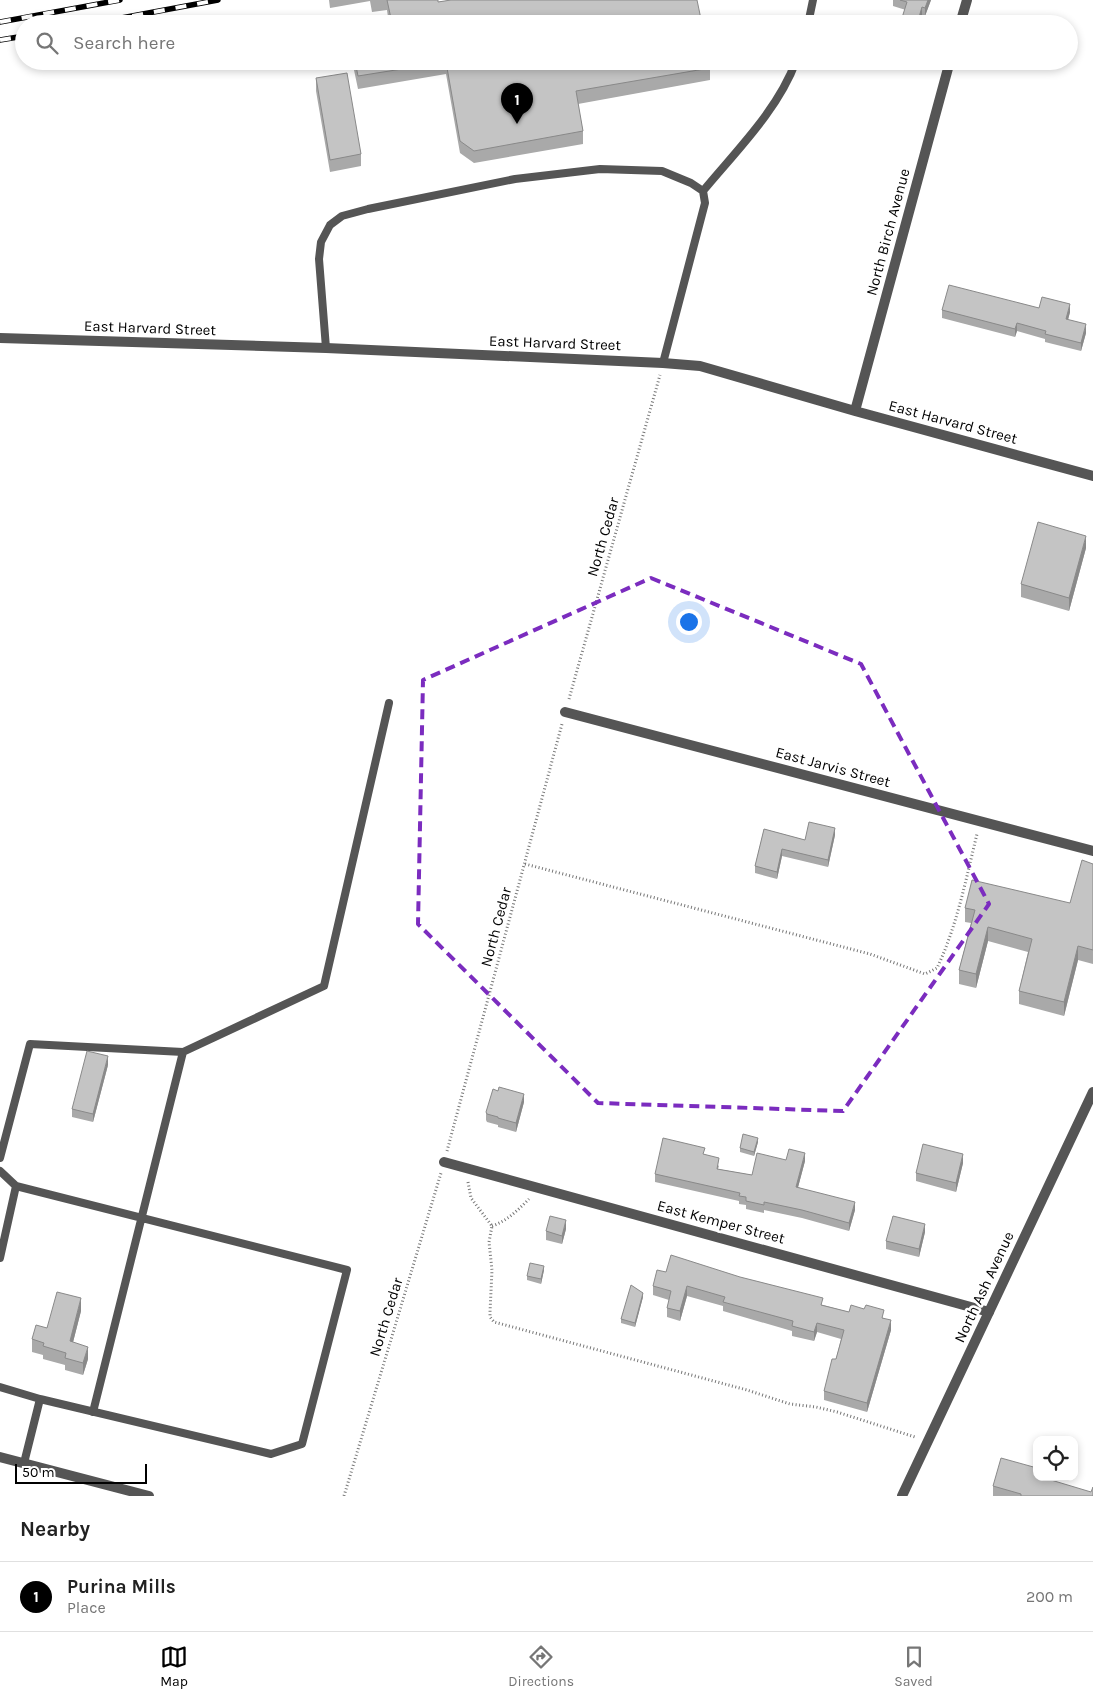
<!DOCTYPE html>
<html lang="en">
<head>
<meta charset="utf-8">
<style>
	body { margin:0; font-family:Karla,sans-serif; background:#f2f2f2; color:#222 }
	.controls { position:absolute; right:15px; bottom:15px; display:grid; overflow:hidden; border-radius:10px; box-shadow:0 2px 8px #0003 }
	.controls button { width:45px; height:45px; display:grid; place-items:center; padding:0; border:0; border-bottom:1px solid #e0e0e0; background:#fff; color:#222; font:25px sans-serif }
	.scale { position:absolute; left:15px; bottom:12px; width:132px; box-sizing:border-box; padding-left:5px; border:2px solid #000; border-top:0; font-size:14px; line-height:18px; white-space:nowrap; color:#000; -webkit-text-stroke:4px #fff; paint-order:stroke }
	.you { position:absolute; left:688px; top:621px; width:18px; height:18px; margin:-12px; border:4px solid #fff; border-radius:50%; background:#1a73e8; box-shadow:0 0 0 8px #1a73e833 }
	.badge { display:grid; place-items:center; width:32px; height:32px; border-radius:50%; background:#000; color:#fff; font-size:16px; font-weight:700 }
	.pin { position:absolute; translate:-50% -41px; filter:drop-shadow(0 1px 2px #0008) }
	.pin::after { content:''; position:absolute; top:26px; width:18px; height:15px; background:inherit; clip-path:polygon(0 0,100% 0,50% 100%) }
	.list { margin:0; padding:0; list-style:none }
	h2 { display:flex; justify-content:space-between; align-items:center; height:65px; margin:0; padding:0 20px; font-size:21px }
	h2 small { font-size:16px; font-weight:400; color:#767676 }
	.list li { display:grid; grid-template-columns:32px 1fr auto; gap:15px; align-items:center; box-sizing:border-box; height:70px; padding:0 20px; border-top:1px solid #e0e0e0 }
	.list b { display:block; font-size:19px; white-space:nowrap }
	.list p { margin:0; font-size:16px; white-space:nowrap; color:#767676 }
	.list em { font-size:16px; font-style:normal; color:#767676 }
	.icon { flex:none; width:28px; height:28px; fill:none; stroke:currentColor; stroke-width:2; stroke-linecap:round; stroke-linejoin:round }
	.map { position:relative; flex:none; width:1093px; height:1496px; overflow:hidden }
	.search { position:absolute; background:#fff; box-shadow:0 2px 8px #0003; left:15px; right:15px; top:15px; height:55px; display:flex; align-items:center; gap:12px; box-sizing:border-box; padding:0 18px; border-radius:28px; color:#767676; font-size:19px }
	.sheet { height:135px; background:#fff }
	nav { display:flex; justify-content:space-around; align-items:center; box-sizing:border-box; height:70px; border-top:1px solid #e0e0e0; background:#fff; font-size:14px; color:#767676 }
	nav a { display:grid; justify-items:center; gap:2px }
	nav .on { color:#000 }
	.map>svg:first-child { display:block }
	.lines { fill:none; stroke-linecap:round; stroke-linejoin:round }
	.path { stroke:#777; stroke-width:3; stroke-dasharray:1 2.5; stroke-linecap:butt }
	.service { stroke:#555; stroke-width:8 }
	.minor { stroke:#555; stroke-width:10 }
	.tertiary { stroke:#555; stroke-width:10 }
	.rail-casing { stroke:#000; stroke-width:5.5 }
	.rail { stroke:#fff; stroke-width:4; stroke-dasharray:11; stroke-linecap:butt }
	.wall { fill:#a9a9a9 }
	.shaded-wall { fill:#898989 }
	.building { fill:#c4c4c4; stroke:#898989 }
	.marked { fill:none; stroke:#7b2cbf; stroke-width:4; stroke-dasharray:10 6; stroke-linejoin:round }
	.labels { text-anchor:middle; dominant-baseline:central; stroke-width:5; stroke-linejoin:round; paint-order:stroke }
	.street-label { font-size:15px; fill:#000; stroke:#fff }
</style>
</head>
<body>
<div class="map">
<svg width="1093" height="1496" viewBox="0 0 1093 1496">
	<rect width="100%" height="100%" fill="#fff"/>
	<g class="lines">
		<path class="path" d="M 569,699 L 660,375
			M 525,864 L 870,954 L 925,974 L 937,968 C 957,926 966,879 977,834
			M 447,1151 L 562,724
			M 468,1182 L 471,1198 L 492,1226 L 489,1242 L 492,1270 L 490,1312 L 490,1317 L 494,1322 L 747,1390 L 790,1404 L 816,1407 L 837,1412 L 915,1437
			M 492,1226 C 507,1221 518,1210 529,1199
			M 344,1496 L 441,1173"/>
		<path class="service" d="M 808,24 L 813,0
			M 703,191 C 736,151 778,110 796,61
			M 326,348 L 319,259 L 321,242 L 330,225 L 342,216 L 368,209 L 515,179 L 600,169 L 662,171 L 691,183 L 703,191 L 705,203 L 663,363
			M 183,1052 L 324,986 L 389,703
			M 0,1158 L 30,1044 L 183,1052 L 93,1412
			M 0,1171 L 16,1186
			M 0,1258 L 16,1186 L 347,1270 L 302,1444 L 271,1454 L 40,1399 L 0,1387
			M 24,1463 L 40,1399"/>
		<path class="minor" d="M 960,24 L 967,0
			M 0,338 L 326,348 L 663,363 L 700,366 L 855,411 L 1093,476
			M 855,411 L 950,61
			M 565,712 L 1093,851
			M 444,1162 L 989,1312
			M 0,1457 L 149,1496"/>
		<path class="tertiary" d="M 902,1496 L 1093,1092"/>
		<g class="rail-casing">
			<path id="rail" d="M 0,22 L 120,0
				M 89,24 L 218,0
				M 0,40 L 24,36"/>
		</g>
		<use href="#rail" class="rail"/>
	</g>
	<path class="wall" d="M 329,0 L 438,0 L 438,2 L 451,0 L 389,24 L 387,10 L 372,12 L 370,1 L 330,8 Z
		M 893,0 L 931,0 L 925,16 L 893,6 Z
		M 354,61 L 708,61 L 710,68 L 710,80 L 578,104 L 583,131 L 583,144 L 474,163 L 460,153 L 446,74 L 358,89 L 354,70 Z
		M 890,61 L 908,61 L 906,69 L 890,65 Z
		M 316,78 L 361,154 L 361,166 L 330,172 L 316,91 Z
		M 942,310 L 1070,312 L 1068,320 L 1086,333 L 1081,351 L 1045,342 L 1045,339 L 1017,331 L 1015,337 L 942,318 Z
		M 1086,548 L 1069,611 L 1021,597 L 1021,584 Z
		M 764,829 L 805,840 L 835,835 L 828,867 L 782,856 L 777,879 L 755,873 L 755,866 Z
		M 1093,864 L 1093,964 L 1078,960 L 1064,1016 L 1019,1004 L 1019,991 L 1028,952 L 988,941 L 976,988 L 959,984 L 959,970 L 971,923 L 965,922 L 965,908 L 1070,903 Z
		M 108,1065 L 93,1122 L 72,1117 L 72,1109 Z
		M 524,1102 L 516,1132 L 498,1127 L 498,1125 L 487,1122 L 486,1120 L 486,1112 Z
		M 758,1142 L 754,1156 L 740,1152 L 740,1148 Z
		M 705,1155 L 719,1166 L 718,1169 L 752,1175 L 786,1160 L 805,1161 L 798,1187 L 855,1210 L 849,1231 L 802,1218 L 764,1210 L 764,1213 L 746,1209 L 746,1205 L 739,1204 L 739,1201 L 655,1182 L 655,1174 Z
		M 963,1163 L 956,1192 L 916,1181 L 916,1173 Z
		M 566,1229 L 562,1244 L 546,1240 L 546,1231 Z
		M 925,1232 L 919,1257 L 886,1249 L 886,1241 Z
		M 544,1270 L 541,1284 L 527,1280 L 527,1276 Z
		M 666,1272 L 823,1305 L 849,1312 L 884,1318 L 891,1330 L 867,1412 L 824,1400 L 824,1391 L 836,1359 L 841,1339 L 817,1332 L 814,1341 L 792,1336 L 792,1331 L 723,1311 L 723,1306 L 687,1296 L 680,1321 L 667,1317 L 667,1308 L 669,1300 L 653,1295 L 653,1286 Z
		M 643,1297 L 635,1327 L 621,1323 L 621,1319 Z
		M 81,1311 L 73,1342 L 88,1359 L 83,1375 L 65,1370 L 65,1365 L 43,1359 L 43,1355 L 32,1352 L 32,1339 L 47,1328 Z
		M 1053,1477 L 1053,1481 L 1093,1496 L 993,1496 L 993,1486 Z"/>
	<path class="shaded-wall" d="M 928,0 L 931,0 L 925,16 L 925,8 Z
		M 922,7 L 922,15 L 919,24 L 917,24 Z
		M 906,61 L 908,61 L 906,69 Z
		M 1070,304 L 1070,312 L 1066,327 L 1066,319 Z
		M 1017,323 L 1017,331 L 1015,337 L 1015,329 Z
		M 1086,324 L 1086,333 L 1081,351 L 1081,343 Z
		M 1086,536 L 1086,548 L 1069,611 L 1069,598 Z
		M 835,828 L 835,835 L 828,867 L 828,860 Z
		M 782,849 L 782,856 L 777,879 L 777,872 Z
		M 988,927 L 988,941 L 976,988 L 976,974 Z
		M 1078,946 L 1078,960 L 1064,1016 L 1064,1002 Z
		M 108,1056 L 108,1065 L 93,1122 L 93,1114 Z
		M 524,1094 L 524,1102 L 516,1132 L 516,1123 Z
		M 758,1138 L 758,1142 L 754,1156 L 754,1152 Z
		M 805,1153 L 805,1161 L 796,1195 L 796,1187 Z
		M 963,1154 L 963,1163 L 956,1192 L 956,1183 Z
		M 855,1202 L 855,1210 L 849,1231 L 849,1223 Z
		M 566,1220 L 566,1229 L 562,1244 L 562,1236 Z
		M 925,1224 L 925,1232 L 919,1257 L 919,1249 Z
		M 544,1266 L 544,1270 L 541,1284 L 541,1279 Z
		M 687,1286 L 687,1296 L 680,1321 L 680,1311 Z
		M 643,1293 L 643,1297 L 635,1327 L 635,1323 Z
		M 81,1298 L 81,1311 L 70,1354 L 70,1341 Z
		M 891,1320 L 891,1330 L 867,1412 L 867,1403 Z
		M 817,1323 L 817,1332 L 814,1341 L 814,1332 Z
		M 88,1347 L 88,1359 L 83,1375 L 83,1363 Z"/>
	<path class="building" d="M 387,0 L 438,0 L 438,2 L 451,0 L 697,0 L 702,24 L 388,24 L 392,23 Z
		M 900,0 L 928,0 L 925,8 L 922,7 L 917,24 L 900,24 L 907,2 Z
		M 355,61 L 708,61 L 710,68 L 576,91 L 583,131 L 474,151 L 460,141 L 446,62 L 358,76 Z
		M 347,73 L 361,154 L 330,160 L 316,78 Z
		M 949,285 L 1039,308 L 1042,297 L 1070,304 L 1066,319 L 1086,324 L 1081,343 L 1045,334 L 1046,331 L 1017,323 L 1015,329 L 942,310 Z
		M 1038,522 L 1086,536 L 1069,598 L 1021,584 Z
		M 809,822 L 835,828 L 828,860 L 782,849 L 777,872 L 755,866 L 764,829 L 805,840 Z
		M 1082,860 L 1093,864 L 1093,950 L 1078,946 L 1064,1002 L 1019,991 L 1032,939 L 988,927 L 976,974 L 959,970 L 975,910 L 965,908 L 972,880 L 1070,903 Z
		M 87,1051 L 108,1056 L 93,1114 L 72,1109 Z
		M 499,1087 L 524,1094 L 516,1123 L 498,1118 L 498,1117 L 487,1114 L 486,1112 L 493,1089 L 498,1091 Z
		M 743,1134 L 758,1138 L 754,1152 L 740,1148 Z
		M 663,1138 L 705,1148 L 703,1154 L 719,1158 L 717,1169 L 752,1175 L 757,1153 L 786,1160 L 789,1149 L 805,1153 L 796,1187 L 855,1202 L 849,1223 L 802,1210 L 764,1202 L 764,1205 L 746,1201 L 746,1197 L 739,1196 L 740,1193 L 655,1174 Z
		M 923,1144 L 963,1154 L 956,1183 L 916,1173 Z
		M 550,1216 L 566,1220 L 562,1236 L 546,1231 Z
		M 893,1216 L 925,1224 L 919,1249 L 886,1241 Z
		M 671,1255 L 740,1277 L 823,1298 L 821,1305 L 849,1312 L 851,1305 L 864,1309 L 866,1305 L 884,1310 L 882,1318 L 891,1320 L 867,1403 L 824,1391 L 832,1359 L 836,1359 L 844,1330 L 817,1323 L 814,1332 L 792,1326 L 793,1321 L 723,1302 L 725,1297 L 687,1286 L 680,1311 L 667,1308 L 671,1291 L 653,1286 L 657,1270 L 666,1272 Z
		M 530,1263 L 544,1266 L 541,1279 L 527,1276 Z
		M 631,1285 L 643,1293 L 635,1323 L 621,1319 Z
		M 57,1292 L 81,1298 L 70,1341 L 88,1347 L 83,1363 L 65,1358 L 66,1353 L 43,1346 L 44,1343 L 32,1339 L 36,1325 L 47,1328 Z
		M 1001,1458 L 1037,1468 L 1037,1477 L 1051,1477 L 1051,1480 L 1091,1492 L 1093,1487 L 1093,1496 L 1021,1496 L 1021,1494 L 993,1486 Z"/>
	<path class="marked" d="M 651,578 L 861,664 L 989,904 L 843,1111 L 598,1103 L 418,924 L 423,680 Z"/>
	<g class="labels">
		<g class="street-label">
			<text transform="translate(888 232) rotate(-75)">North Birch Avenue</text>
			<text transform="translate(150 328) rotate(2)">East Harvard Street</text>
			<text transform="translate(555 343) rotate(2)">East Harvard Street</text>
			<text transform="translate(953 422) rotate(15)">East Harvard Street</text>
			<text transform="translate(603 537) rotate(-74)">North Cedar</text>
			<text transform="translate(833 767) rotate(15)">East Jarvis Street</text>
			<text transform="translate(496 927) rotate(-75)">North Cedar</text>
			<text transform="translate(721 1222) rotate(15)">East Kemper Street</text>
			<text transform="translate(984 1287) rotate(-65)">North Ash Avenue</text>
			<text transform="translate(386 1317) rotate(-73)">North Cedar</text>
		</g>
	</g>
</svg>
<div class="controls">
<button><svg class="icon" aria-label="locate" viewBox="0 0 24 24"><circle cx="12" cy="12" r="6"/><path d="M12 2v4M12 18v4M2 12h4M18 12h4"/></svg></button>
</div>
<div class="scale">50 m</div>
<div class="you"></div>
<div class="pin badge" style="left:517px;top:124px">1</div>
<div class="search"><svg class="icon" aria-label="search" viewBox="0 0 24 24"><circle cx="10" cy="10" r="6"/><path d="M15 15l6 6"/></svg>Search here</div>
</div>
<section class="sheet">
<h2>Nearby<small></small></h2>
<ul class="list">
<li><span class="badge">1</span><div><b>Purina Mills</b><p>Place</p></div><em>200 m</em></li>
</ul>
</section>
<nav>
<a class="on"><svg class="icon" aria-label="map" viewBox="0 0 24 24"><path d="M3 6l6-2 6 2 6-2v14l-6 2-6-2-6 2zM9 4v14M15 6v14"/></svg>Map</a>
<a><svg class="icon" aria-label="directions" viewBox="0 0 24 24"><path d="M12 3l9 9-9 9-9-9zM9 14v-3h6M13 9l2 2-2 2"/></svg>Directions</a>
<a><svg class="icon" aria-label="saved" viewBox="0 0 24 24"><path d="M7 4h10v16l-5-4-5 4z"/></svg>Saved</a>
</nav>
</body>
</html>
